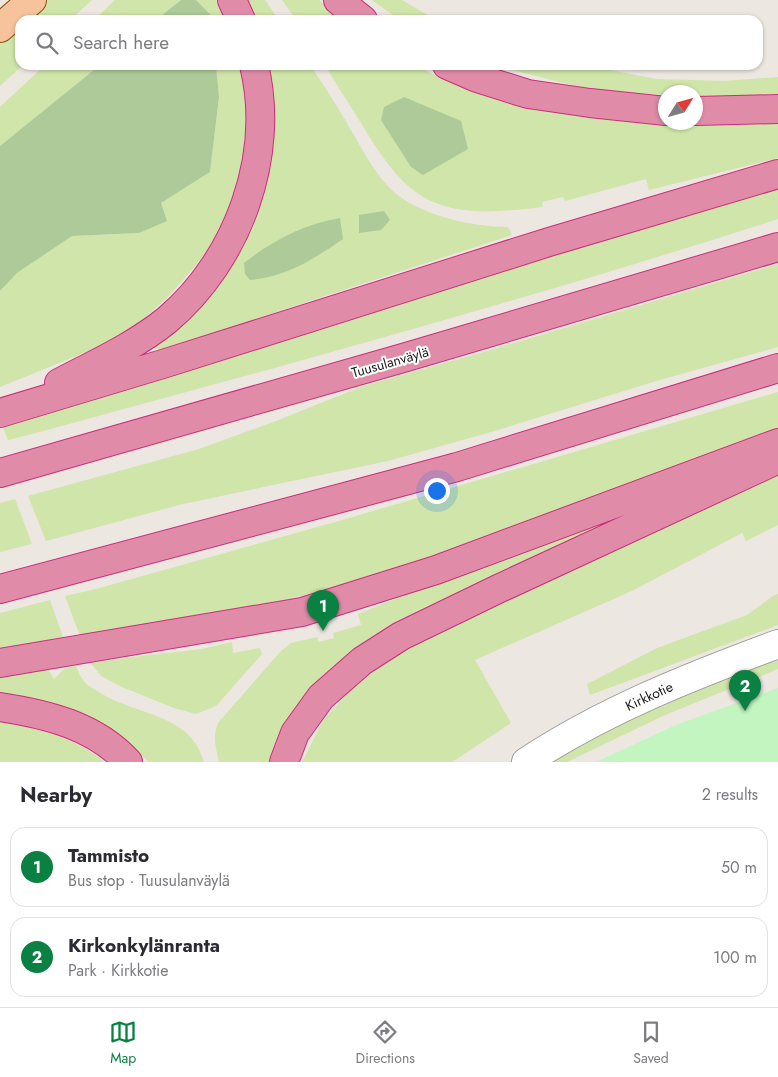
<!DOCTYPE html>
<html lang="en">
<head>
<meta charset="utf-8">
<style>
	body { margin:0; font-family:Jost,sans-serif; background:#f2f2f3; color:#2b2b33 }
	.compass { position:absolute; left:658px; top:85px; width:45px; height:45px; border-radius:50%; background:#fff; box-shadow:0 1px 4px #0004; rotate:53deg }
	.you { position:absolute; left:436px; top:490px; width:18px; height:18px; margin:-12px; border:4px solid #fff; border-radius:50%; background:#1a73e8; box-shadow:0 0 0 8px #1a73e833 }
	.badge { display:grid; place-items:center; width:32px; height:32px; border-radius:50%; background:#0b8043; color:#fff; font-size:16px; font-weight:700 }
	.pin { position:absolute; translate:-50% -41px; filter:drop-shadow(0 1px 2px #0008) }
	.pin::after { content:''; position:absolute; top:26px; width:18px; height:15px; background:inherit; clip-path:polygon(0 0,100% 0,50% 100%) }
	.list { margin:0; padding:0; list-style:none }
	h2 { display:flex; justify-content:space-between; align-items:center; height:65px; margin:0; padding:0 20px; font-size:21px }
	h2 small { font-size:16px; font-weight:400; color:#7c7c81 }
	.list li { display:grid; grid-template-columns:32px 1fr auto; gap:15px; align-items:center; box-sizing:border-box; height:80px; margin:0 10px 10px; padding:0 10px; border:1px solid #e1e1e2; border-radius:15px }
	.list b { display:block; font-size:19px; white-space:nowrap }
	.list p { margin:0; font-size:16px; white-space:nowrap; color:#7c7c81 }
	.list em { font-size:16px; font-style:normal; color:#7c7c81 }
	.icon { flex:none; width:28px; height:28px; fill:none; stroke:currentColor; stroke-width:2; stroke-linecap:round; stroke-linejoin:round }
	.map { position:relative; flex:none; width:778px; height:762px; overflow:hidden }
	.search { position:absolute; background:#fff; box-shadow:0 1px 4px #0004; left:15px; right:15px; top:15px; height:55px; display:flex; align-items:center; gap:12px; box-sizing:border-box; padding:0 18px; border-radius:15px; color:#7c7c81; font-size:19px }
	.sheet { height:245px; background:#fff }
	nav { display:flex; justify-content:space-around; align-items:center; box-sizing:border-box; height:70px; border-top:1px solid #e1e1e2; background:#fff; font-size:14px; color:#7c7c81 }
	nav a { display:grid; justify-items:center; gap:2px }
	nav .on { color:#0b8043 }
	.map>svg:first-child { display:block }
	.grass { fill:#cfe5a9 }
	.forest { fill:#adca98 }
	.park { fill:#c2f5bf }
	.lines { fill:none; stroke-linecap:round; stroke-linejoin:round }
	.minor-casing { stroke:#9c9c9c; stroke-width:30 }
	.major-casing { stroke:#8a4d08; stroke-width:30 }
	.highway-casing { stroke:#cc2d7a; stroke-width:30 }
	.minor { stroke:#fff; stroke-width:28 }
	.major { stroke:#f6c39c; stroke-width:28 }
	.highway { stroke:#e08ca8; stroke-width:28 }
	.labels { text-anchor:middle; dominant-baseline:central; stroke-width:4; stroke-linejoin:round; paint-order:stroke }
	.street-label { font-size:14px; fill:#1b1b1b; stroke:#fff }
</style>
</head>
<body>
<div class="map">
<svg width="778" height="762" viewBox="0 0 778 762">
	<rect width="100%" height="100%" fill="#ece7e1"/>
	<path class="grass" d="M 48,0 L 92,0 L 70,20 L 26,20 Z
		M 115,0 L 181,0 L 156,20 L 94,20 Z
		M 196,0 L 216,0 L 227,20 L 211,20 L 211,15 Z
		M 243,0 L 265,0 L 279,20 L 251,20 Z
		M 282,0 L 319,0 L 341,20 L 296,20 Z
		M 372,0 L 402,0 L 436,20 L 400,20 Z
		M 20,25 L 20,65 L 23,65 L 0,86 L 0,43 Z
		M 45,65 L 100,65 L 0,146 L 0,107 Z
		M 216,65 L 242,65 L 247,113 L 244,157 L 235,197 L 211,248 L 168,297 L 133,328 L 89,351 L 0,387 L 0,291 L 17,273 L 72,236 L 139,233 L 161,203 L 210,172 L 219,97 Z
		M 264,65 L 310,65 C 323,84 335,103 347,123 C 359,144 370,165 386,184 C 411,214 471,227 508,227 L 512,235 L 160,350 L 151,347 L 249,224 Z
		M 325,65 L 414,65 L 461,87 L 509,103 L 578,116 L 666,125 L 725,125 L 778,122 L 778,158 L 649,190 L 646,179 L 565,201 L 563,197 L 542,202 L 543,207 C 506,211 464,217 429,200 C 397,184 378,150 359,120 C 348,102 336,84 325,65 Z
		M 493,65 L 583,65 L 657,79 L 724,81 L 778,77 L 778,94 L 724,98 L 696,96 L 696,92 L 666,92 L 665,95 L 591,90 Z
		M 778,183 L 778,219 C 533,298 284,366 36,433 L 8,440 L 2,425 Z
		M 778,264 L 778,347 L 663,379 L 491,432 L 388,461 L 183,504 L 46,541 L 28,496 L 199,449 L 276,421 L 363,386 L 487,351 Z
		M 778,392 L 778,430 L 524,527 L 365,581 L 276,602 L 197,617 L 80,636 L 65,596 L 96,589 L 346,519 Z
		M 778,470 L 778,525 L 746,541 L 742,533 L 634,590 L 475,660 L 511,723 L 452,762 L 302,762 L 322,722 L 360,679 L 428,634 L 607,555 L 724,495 Z
		M 15,499 L 32,544 L 0,552 L 0,503 Z
		M 623,515 L 603,527 L 381,633 L 352,651 L 315,685 L 290,715 L 277,741 L 270,762 L 219,762 C 216,748 212,737 218,723 L 280,652 L 291,643 L 317,637 L 319,642 L 334,638 L 333,633 L 361,625 L 358,614 L 405,595 Z
		M 778,594 L 778,625 L 590,695 L 587,684 L 657,648 L 747,615 L 773,596 Z
		M 50,600 L 63,637 L 0,649 L 0,613 Z
		M 232,642 L 233,653 L 260,648 L 262,654 L 216,706 L 196,714 L 174,708 L 122,687 L 101,676 L 91,663 L 123,658 L 202,649 Z
		M 778,661 L 778,669 L 663,716 L 567,762 L 549,762 L 649,709 L 767,662 Z
		M 76,666 C 78,671 80,676 83,680 C 86,685 94,689 99,692 C 135,716 190,712 204,762 L 149,762 L 128,745 L 0,695 L 0,677 L 48,669 L 54,679 L 65,668 Z
		M 0,722 C 38,729 75,737 105,762 L 0,762 Z"/>
	<path class="forest" d="M 181,0 L 196,0 L 211,15 L 211,20 L 156,20 Z
		M 100,65 L 216,65 L 219,97 L 210,172 L 161,203 L 167,221 L 139,233 L 72,236 L 17,273 L 0,291 L 0,146 Z
		M 404,97 L 461,121 L 468,149 L 423,175 L 411,167 L 381,120 L 384,107 Z
		M 384,211 L 390,220 L 381,230 L 359,233 L 359,215 Z
		M 340,218 L 343,239 C 312,260 288,276 250,280 L 245,274 L 244,263 C 272,241 304,224 340,218 Z"/>
	<path class="park" d="M 778,688 L 778,762 L 596,762 L 676,725 Z"/>
	<g class="lines">
		<g class="minor-casing">
			<path id="minor" d="M 526,762 C 603,711 691,676 778,644"/>
		</g>
		<g class="major-casing">
			<path id="major" d="M 0,28 L 32,0"/>
		</g>
		<g class="highway-casing">
			<path id="highway" d="M 232,0 L 241,20
				M 338,0 L 363,20
				M 447,65 L 477,78 L 528,94 L 590,103 L 666,111
				M 696,111 L 778,109
				M 59,383 C 95,364 135,346 167,320 C 238,260 276,156 254,65
				M 0,413 L 166,363 L 549,242 L 778,174
				M 0,473 L 403,358 L 778,247
				M 0,589 L 457,467 L 778,368
				M 0,663 L 302,612 L 436,570 L 778,443
				M 0,707 C 47,714 95,726 128,762
				M 284,762 L 295,733 L 321,697 L 362,661 L 401,636 L 498,589 L 770,463"/>
		</g>
		<use href="#minor" class="minor"/>
		<use href="#major" class="major"/>
		<use href="#highway" class="highway"/>
	</g>
	<g class="labels">
		<g class="street-label">
			<text transform="translate(390 362) rotate(-16)">Tuusulanväylä</text>
			<text transform="translate(649 696) rotate(-25)">Kirkkotie</text>
		</g>
	</g>
</svg>
<svg class="compass" viewBox="-18 -18 36 36"><path d="M0-13l5 13h-10z" fill="#e53935"/><path d="M0 13l5-13h-10z" fill="#7c7c81"/></svg>
<div class="you"></div>
<div class="pin badge" style="left:323px;top:631px">1</div>
<div class="pin badge" style="left:745px;top:711px">2</div>
<div class="search"><svg class="icon" aria-label="search" viewBox="0 0 24 24"><circle cx="10" cy="10" r="6"/><path d="M15 15l6 6"/></svg>Search here</div>
</div>
<section class="sheet">
<h2>Nearby<small>2 results</small></h2>
<ul class="list">
<li><span class="badge">1</span><div><b>Tammisto</b><p>Bus stop · Tuusulanväylä</p></div><em>50 m</em></li>
<li><span class="badge">2</span><div><b>Kirkonkylänranta</b><p>Park · Kirkkotie</p></div><em>100 m</em></li>
</ul>
</section>
<nav>
<a class="on"><svg class="icon" aria-label="map" viewBox="0 0 24 24"><path d="M3 6l6-2 6 2 6-2v14l-6 2-6-2-6 2zM9 4v14M15 6v14"/></svg>Map</a>
<a><svg class="icon" aria-label="directions" viewBox="0 0 24 24"><path d="M12 3l9 9-9 9-9-9zM9 14v-3h6M13 9l2 2-2 2"/></svg>Directions</a>
<a><svg class="icon" aria-label="saved" viewBox="0 0 24 24"><path d="M7 4h10v16l-5-4-5 4z"/></svg>Saved</a>
</nav>
</body>
</html>
